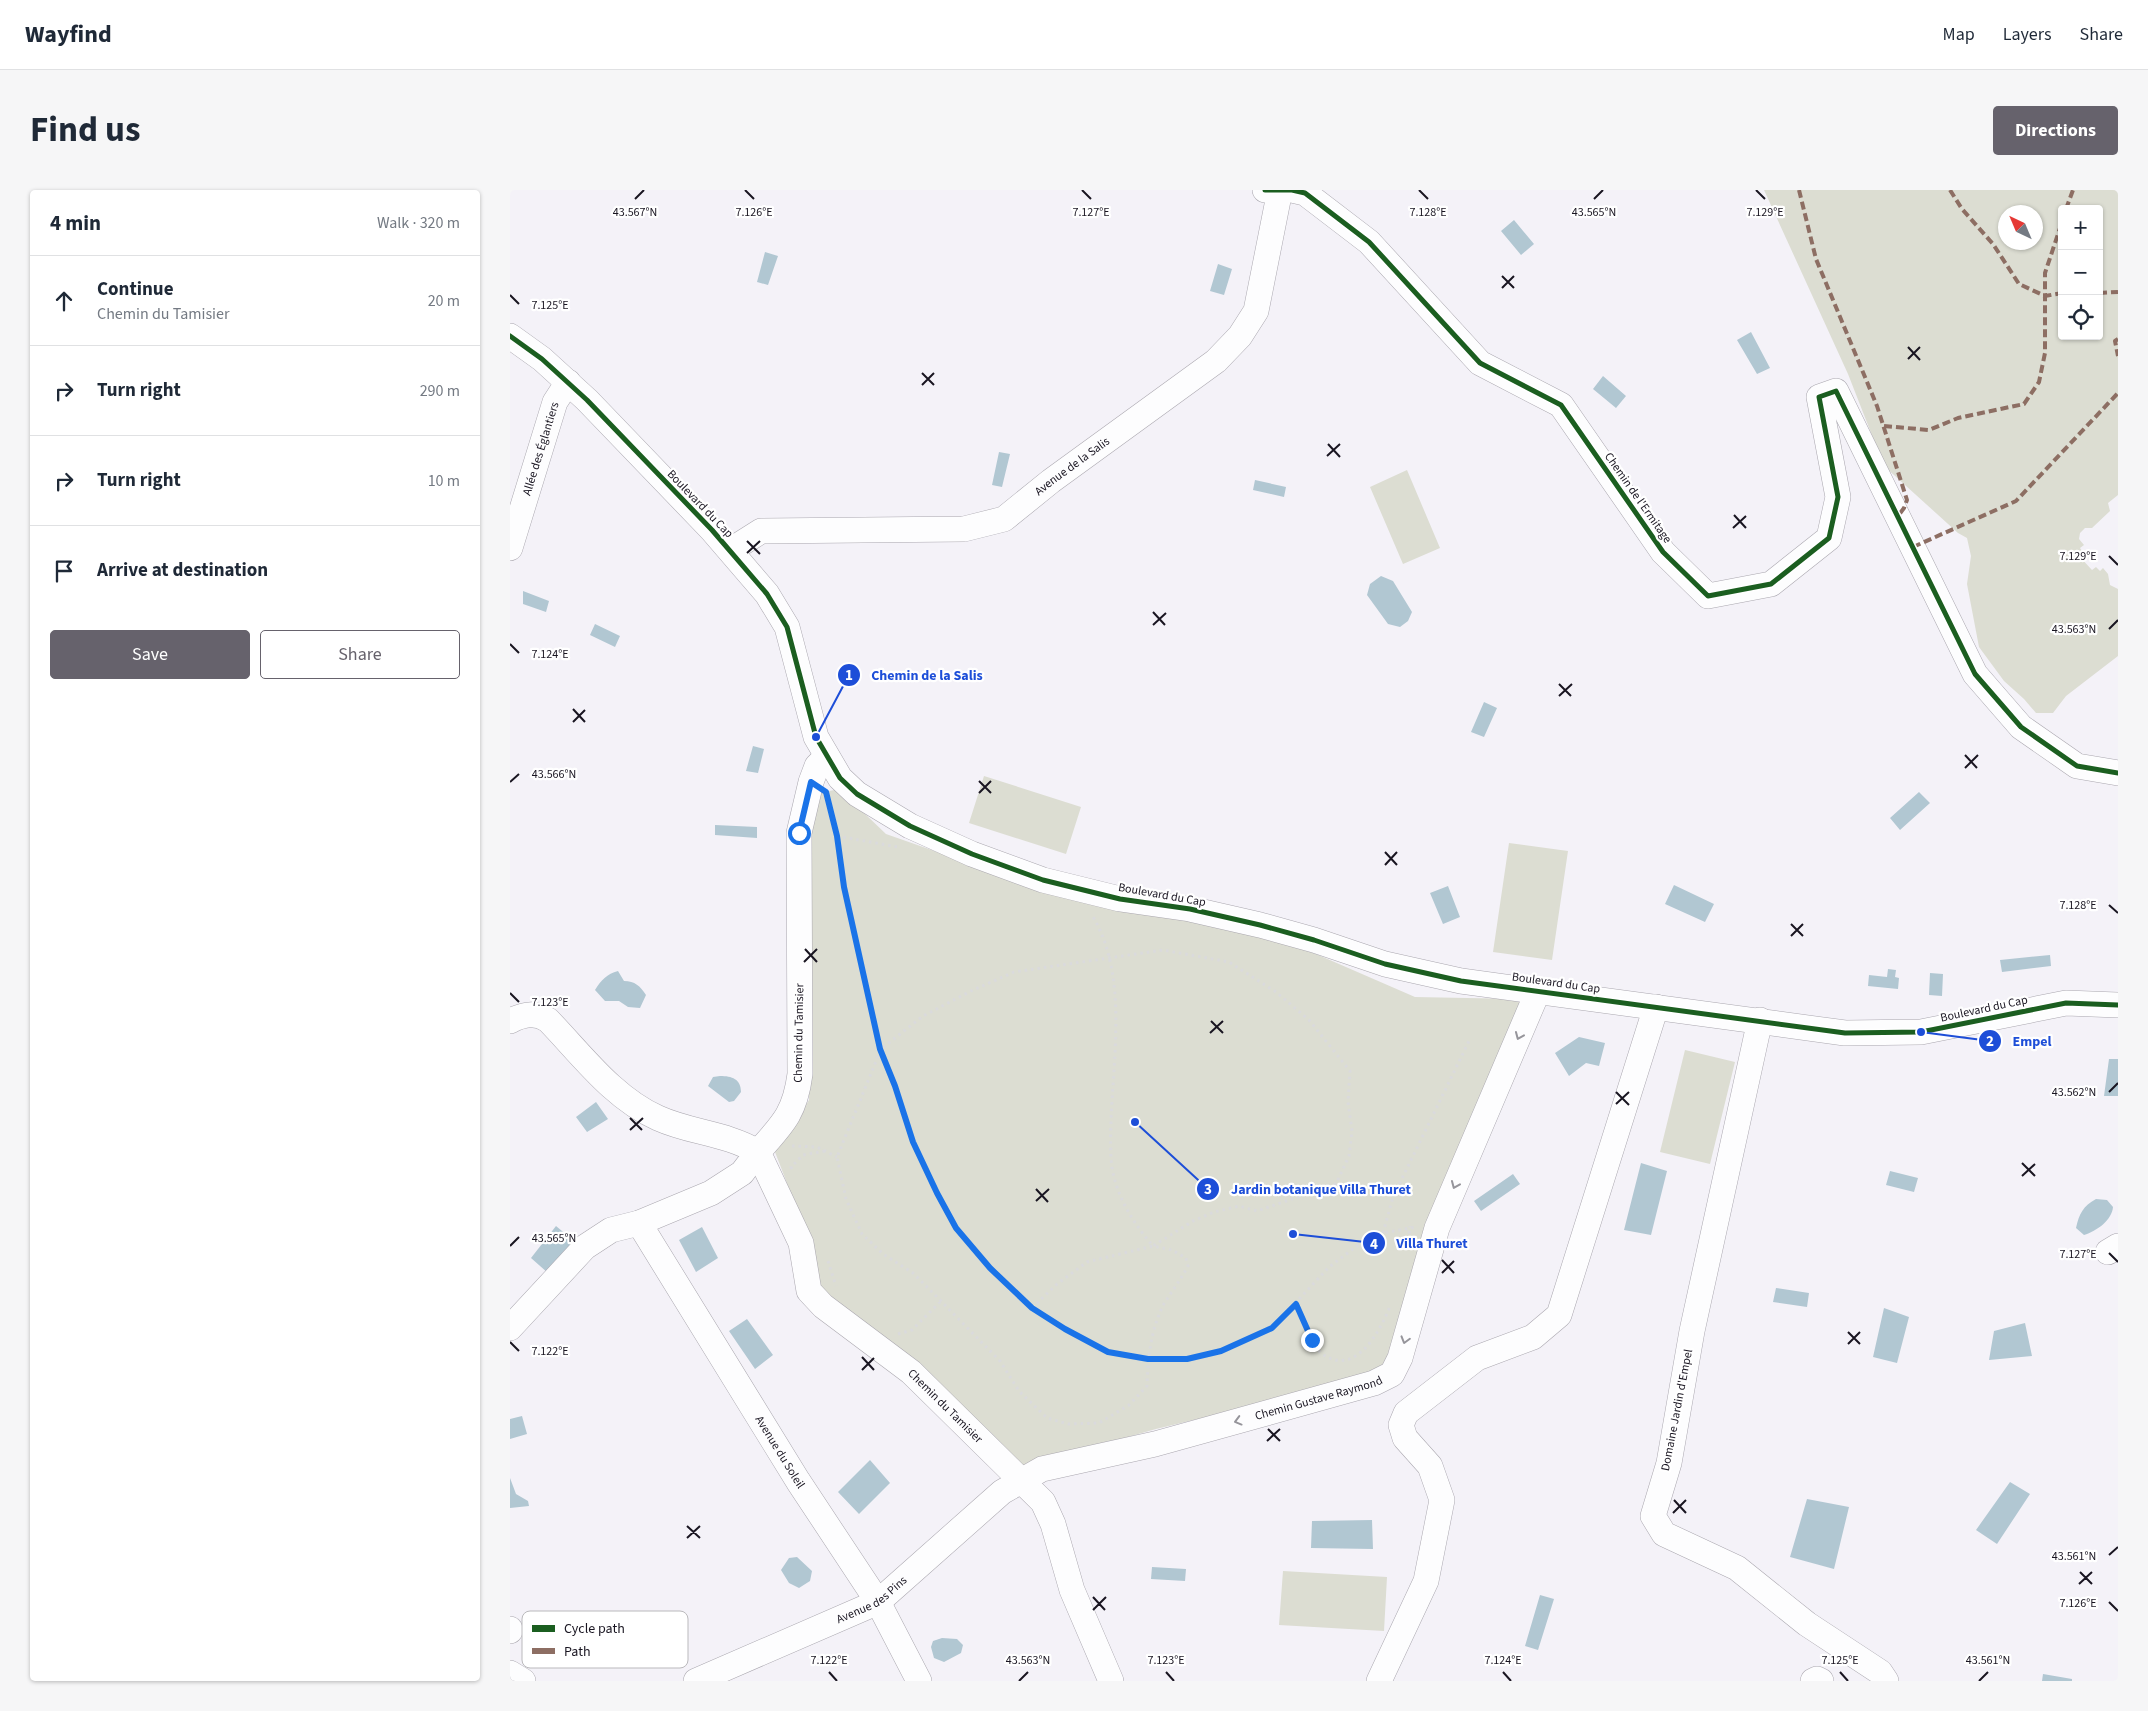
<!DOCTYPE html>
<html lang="en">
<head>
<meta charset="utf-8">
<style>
	body { margin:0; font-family:"Source Sans 3",sans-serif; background:#f6f6f7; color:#1f2937 }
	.controls { position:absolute; right:15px; top:15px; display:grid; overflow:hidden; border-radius:5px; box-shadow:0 1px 4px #0004 }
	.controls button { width:45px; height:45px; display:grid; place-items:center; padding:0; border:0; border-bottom:1px solid #e0e1e3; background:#fff; color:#1f2937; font:25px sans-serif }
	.compass { position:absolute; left:1488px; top:15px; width:45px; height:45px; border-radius:50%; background:#fff; box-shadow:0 1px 4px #0004; rotate:316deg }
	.stop { position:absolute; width:15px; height:15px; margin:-11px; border:4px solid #1a73e8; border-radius:50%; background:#fff }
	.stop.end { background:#1a73e8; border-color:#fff; box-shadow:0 1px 5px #0008 }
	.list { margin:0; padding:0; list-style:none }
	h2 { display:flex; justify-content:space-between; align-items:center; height:65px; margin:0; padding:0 20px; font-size:21px }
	h2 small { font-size:16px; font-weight:400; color:#747a83 }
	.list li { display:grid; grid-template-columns:32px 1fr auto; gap:15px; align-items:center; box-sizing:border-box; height:90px; padding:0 20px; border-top:1px solid #e0e1e3 }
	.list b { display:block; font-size:19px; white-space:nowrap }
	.list p { margin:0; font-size:16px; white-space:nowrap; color:#747a83 }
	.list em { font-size:16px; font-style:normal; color:#747a83 }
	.actions { display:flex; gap:10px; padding:15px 20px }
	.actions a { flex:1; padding:11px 0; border:1px solid #66626c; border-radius:5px; text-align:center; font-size:18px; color:#66626c }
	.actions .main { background:#66626c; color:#fff }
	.icon { flex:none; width:28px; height:28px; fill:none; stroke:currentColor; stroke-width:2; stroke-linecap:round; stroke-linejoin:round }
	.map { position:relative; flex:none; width:1608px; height:1491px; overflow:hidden; border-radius:5px }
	header { display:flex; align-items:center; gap:30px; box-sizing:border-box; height:70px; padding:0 25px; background:#fff; border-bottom:1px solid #e0e1e3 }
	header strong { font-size:24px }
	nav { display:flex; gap:28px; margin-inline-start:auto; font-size:18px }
	.intro { display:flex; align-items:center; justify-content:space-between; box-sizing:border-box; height:120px; padding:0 30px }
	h1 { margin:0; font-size:35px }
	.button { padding:12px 22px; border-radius:5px; background:#66626c; color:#fff; font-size:18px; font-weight:700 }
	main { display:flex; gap:30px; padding:0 30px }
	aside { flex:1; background:#fff; border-radius:5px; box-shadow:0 1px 4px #0004 }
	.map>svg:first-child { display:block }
	.green { fill:#dcddd2; fill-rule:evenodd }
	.water { fill:#b1c7d2 }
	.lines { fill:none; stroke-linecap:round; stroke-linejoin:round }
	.minor-casing { stroke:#aaa7af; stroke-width:26 }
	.path { stroke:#dadadc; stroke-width:3; stroke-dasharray:2.5 4; stroke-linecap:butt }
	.minor { stroke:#fdfdfe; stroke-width:25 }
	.quiet { stroke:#8d6e63; stroke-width:4; stroke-dasharray:8 4; stroke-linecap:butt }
	.cycleway-casing { stroke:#fff; stroke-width:8 }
	.cycleway { stroke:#1b5e20; stroke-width:5 }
	.oneway { stroke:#96959b }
	.route { stroke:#1a73e8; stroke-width:6 }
	.ticks { fill:none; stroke:#191521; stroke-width:2 }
	.labels { text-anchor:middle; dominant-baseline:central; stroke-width:4.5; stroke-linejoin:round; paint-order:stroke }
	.street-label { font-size:12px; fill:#191521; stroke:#fff }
	.key { fill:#fff; stroke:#bab9bc; stroke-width:1 }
	.key-label { font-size:14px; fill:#191521 }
	.ticks-label { font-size:12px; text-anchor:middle; fill:#191521; stroke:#fff; stroke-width:4.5; stroke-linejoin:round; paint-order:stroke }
	.leader { fill:none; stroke:#1d4ed8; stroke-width:2 }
	.callout-dot { fill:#1d4ed8; stroke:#fff; stroke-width:2 }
	.mark-label { font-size:15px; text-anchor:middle; font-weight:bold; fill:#fff }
	.callout-label { font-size:14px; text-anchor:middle; font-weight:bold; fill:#1d4ed8; stroke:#fff; stroke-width:4.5; stroke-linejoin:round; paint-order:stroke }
</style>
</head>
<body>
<header>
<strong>Wayfind</strong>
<nav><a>Map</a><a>Layers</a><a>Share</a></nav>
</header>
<div class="intro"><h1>Find us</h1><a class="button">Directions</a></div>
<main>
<aside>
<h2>4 min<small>Walk · 320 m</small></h2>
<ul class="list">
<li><svg class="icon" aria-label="ahead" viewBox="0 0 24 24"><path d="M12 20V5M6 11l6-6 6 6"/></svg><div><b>Continue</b><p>Chemin du Tamisier</p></div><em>20 m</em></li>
<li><svg class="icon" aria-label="right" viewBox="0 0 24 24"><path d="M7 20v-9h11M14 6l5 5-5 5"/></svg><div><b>Turn right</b></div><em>290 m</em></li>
<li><svg class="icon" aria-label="right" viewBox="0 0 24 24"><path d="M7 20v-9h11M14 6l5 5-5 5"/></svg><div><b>Turn right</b></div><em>10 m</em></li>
<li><svg class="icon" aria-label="arrive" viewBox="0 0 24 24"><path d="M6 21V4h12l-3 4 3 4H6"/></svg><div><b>Arrive at destination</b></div></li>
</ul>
<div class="actions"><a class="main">Save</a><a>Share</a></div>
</aside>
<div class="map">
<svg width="1608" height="1491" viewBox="0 0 1608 1491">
	<rect width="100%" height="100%" fill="#f4f2f8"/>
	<path class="green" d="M 1254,0 L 1608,0 L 1608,305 L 1598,313 L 1600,321 L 1582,338 L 1575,338 L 1570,343 L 1569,349 L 1574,355 L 1570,358 L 1573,363 L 1569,366 L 1582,380 L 1586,377 L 1590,381 L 1593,378 L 1598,384 L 1600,395 L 1608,399 L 1608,466 L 1556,506 L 1543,523 L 1526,523 L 1514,509 L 1494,491 L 1469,457 L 1457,394 L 1461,366 L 1457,348 L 1448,343 L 1374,276 L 1338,184 ZM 1552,19 L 1589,19 L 1589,146 L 1552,146 ZM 1496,22 L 1526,22 L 1526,52 L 1496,52 Z
		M 897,280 L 930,358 L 893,374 L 860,297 Z
		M 474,586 L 571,617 L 556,664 L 459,633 Z
		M 329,599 L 376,644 L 530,698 L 617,721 L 738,741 L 806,764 L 905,807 L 1009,809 L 1013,813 L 878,1176 L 800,1202 L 646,1239 L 512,1277 L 305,1100 L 300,1053 L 265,962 L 299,910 L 299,652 L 305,604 Z
		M 999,653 L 1058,661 L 1042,770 L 983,762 Z
		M 1175,860 L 1225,872 L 1200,974 L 1150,962 Z
		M 773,1381 L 877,1387 L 874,1441 L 769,1435 Z"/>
	<path class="water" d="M 1004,30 L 1024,54 L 1011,65 L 991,41 Z
		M 255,62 L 268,66 L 258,95 L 247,92 Z
		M 708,74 L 722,79 L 714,105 L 700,101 Z
		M 1241,142 L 1260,178 L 1247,184 L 1227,150 Z
		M 1093,186 L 1116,206 L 1106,218 L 1083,199 Z
		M 489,262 L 500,264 L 492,297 L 482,295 Z
		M 745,290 L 776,297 L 774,307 L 743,300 Z
		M 871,386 L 883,391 L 902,422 L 898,431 L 890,437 L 878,434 L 857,405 L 860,394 Z
		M 13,401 L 39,411 L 36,422 L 13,414 Z
		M 85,434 L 110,446 L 105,457 L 80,445 Z
		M 974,512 L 987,518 L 974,547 L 961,542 Z
		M 243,556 L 254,559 L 248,583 L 236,581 Z
		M 1409,602 L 1420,613 L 1390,640 L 1380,628 Z
		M 205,635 L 247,637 L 247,648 L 205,645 Z
		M 1164,695 L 1204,714 L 1195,732 L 1155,714 Z
		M 938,696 L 950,727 L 933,734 L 920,703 Z
		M 1540,765 L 1541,776 L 1492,782 L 1490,770 Z
		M 1378,779 L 1386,780 L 1385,787 L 1389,788 L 1388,799 L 1358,796 L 1359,785 L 1377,787 Z
		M 108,781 L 114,791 C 125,791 130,796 136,805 L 130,818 L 118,817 L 109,811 L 95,811 L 85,800 C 91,790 97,784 108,781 Z
		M 1420,783 L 1433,784 L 1432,806 L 1419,805 Z
		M 1069,847 L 1095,853 L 1089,876 L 1076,873 L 1059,886 L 1045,863 Z
		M 1599,869 L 1608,869 L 1608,906 L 1594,906 Z
		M 210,886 C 222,886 231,889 231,902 L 224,911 L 219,912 L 198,896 L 203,887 Z
		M 86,912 L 98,929 L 77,942 L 66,927 Z
		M 1131,973 L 1157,981 L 1141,1045 L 1114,1040 Z
		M 1380,981 L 1408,988 L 1404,1002 L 1376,995 Z
		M 1003,984 L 1010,994 L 971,1021 L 964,1011 Z
		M 1586,1009 L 1597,1010 L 1603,1017 C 1602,1030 1587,1041 1574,1045 L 1566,1038 C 1569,1024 1573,1016 1586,1009 Z
		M 46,1036 L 64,1051 L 38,1083 L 21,1068 Z
		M 192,1037 L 208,1068 L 186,1082 L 169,1050 Z
		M 1266,1098 L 1299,1103 L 1297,1117 L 1263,1112 Z
		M 1374,1118 L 1399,1127 L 1387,1173 L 1363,1167 Z
		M 237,1129 L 263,1165 L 245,1179 L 219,1141 Z
		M 1515,1133 L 1522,1166 L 1479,1170 L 1484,1141 Z
		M 12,1226 L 17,1244 L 0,1249 L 0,1229 Z
		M 360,1270 L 380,1293 L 349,1324 L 328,1302 Z
		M 0,1288 L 6,1304 L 18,1311 L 19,1316 L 0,1318 Z
		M 1500,1292 L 1520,1304 L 1487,1354 L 1466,1340 Z
		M 1297,1309 L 1339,1317 L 1324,1379 L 1280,1367 Z
		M 862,1330 L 863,1359 L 801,1358 L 802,1331 Z
		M 287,1367 L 302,1381 L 300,1391 L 289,1398 L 279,1393 L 271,1380 L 279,1368 Z
		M 642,1377 L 676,1379 L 675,1391 L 641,1389 Z
		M 1030,1405 L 1044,1409 L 1028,1460 L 1015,1456 Z
		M 432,1448 L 447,1449 L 453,1455 L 451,1463 L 434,1472 L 424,1468 L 421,1457 L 423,1451 Z
		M 1533,1484 L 1562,1489 L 1562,1491 L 1532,1491 Z"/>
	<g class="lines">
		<g class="minor-casing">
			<g id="minor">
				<path d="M 755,0 L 782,0 L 795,3 L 859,52 L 970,173 L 1051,215 L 1153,362 L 1198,406 L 1261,394 L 1319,348 L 1328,307 L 1309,207 L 1326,201 L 1465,484 L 1511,537 L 1567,576 L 1608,583"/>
				<path d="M 0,146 L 32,169 L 77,210 L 202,340 L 257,404 L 277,437 L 306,547 L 330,588 L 347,604 L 400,636 L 462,664 L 533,690 L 610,709 L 680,719 L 750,735 L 804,750 L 875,774 L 951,791 L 1335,843 L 1411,842 L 1556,813 L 1608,815"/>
				<path id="s1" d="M 0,358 L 45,212 L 58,192"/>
				<path id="s2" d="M 221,360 L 251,341 L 454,339 L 494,329 L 541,291 L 706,171 L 730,146 L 746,121 L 770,0"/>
				<path id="s3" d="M 316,567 L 307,576 L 301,592 L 289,643 L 290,884 C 285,923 273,934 248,962 L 291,1053 L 299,1101 L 313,1116 L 401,1182 L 533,1312 L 543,1334 L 562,1400 L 601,1491"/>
				<path d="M 1250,830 L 1182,1141 L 1159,1273 L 1143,1326 L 1154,1344 L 1227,1378 L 1297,1434 L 1370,1482 L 1376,1491"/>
				<path d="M 0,831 C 14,824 25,822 38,830 C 71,864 103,908 148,928 C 181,943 216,943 248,962 L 232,983 L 201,1003 L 129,1033 L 101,1040 L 75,1057 L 0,1138"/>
				<path id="s4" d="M 129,1033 L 288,1291 L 368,1412 L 409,1491"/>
				<path d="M 1598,1062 L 1608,1056"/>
				<path d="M 0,1439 L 0,1441"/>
				<path d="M 0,1483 L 13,1491"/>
				<path id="s5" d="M 186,1491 L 368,1412 L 492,1302 L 532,1279 L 645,1254 L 864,1193 L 882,1184 L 890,1168 L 927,1038 L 1028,801"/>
				<path d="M 869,1491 L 916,1391 L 932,1310 L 920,1276 L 895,1248 L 891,1235 L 896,1223 L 967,1168 L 1023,1147 L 1049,1125 L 1146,817"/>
				<path d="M 1303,1491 L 1307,1489 L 1311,1491"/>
			</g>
		</g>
		<path class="path" d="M 320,616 L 327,646 L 334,697 L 371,859 L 385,896 L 403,951 L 446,1038 L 480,1077 L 522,1118 L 555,1139 L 598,1162 L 638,1169 L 677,1169 L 711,1161 L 762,1138 L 819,1077 L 851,1053 L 873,1043 L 906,1037
			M 327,646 L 388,657
			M 282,956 L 307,957 L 327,967
			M 282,979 L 281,977 L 293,965 L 315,961
			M 873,1043 L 883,1007 L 959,851
			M 899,1050 L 900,1036
			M 318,1071 L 326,1096
			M 786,1114 C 792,1129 797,1151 810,1162 C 844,1190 870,1142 880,1116
			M 522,1118 L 547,1094 L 577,1072 L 643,1056 L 662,1060 L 676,1068 L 678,1076 C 671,1089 663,1100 655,1112 C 641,1137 638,1167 637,1196 L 619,1215 L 589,1233 L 558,1234 L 537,1228 L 509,1201 L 490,1171 L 425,1105 L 403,1083 L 373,1064 L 352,1044 L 336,1009 L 327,967 L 371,859 L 413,826 L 461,801 L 504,782 L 653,760 L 719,772 L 766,802 L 799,830 L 840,881 L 838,912 L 842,941 L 839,966 L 826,994 L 747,1021 L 729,1016 L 704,1022 L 683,1031 L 643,1056 C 622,1032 603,1001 601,968 C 597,891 624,794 582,725
			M 388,1144 L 402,1140 L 431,1111"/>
		<use href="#minor" class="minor"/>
		<path class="quiet" d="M 1289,0 L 1306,69 L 1367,216 L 1397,310 L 1394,318 L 1388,326
			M 1440,0 L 1452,19 L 1483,54 L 1509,94 L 1535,106 L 1552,103
			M 1556,19 L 1563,0
			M 1589,103 L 1608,102
			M 1608,149 L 1605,151 L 1608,166
			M 1374,236 L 1419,240 L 1448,228 L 1514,214 L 1529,192 L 1535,163 L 1535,83 L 1552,32
			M 1403,357 L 1506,311 L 1608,203"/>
		<g class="cycleway-casing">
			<path id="cycleway" d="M 755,0 L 782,0 L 795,3 L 859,52 L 970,173 L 1051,215 L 1153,362 L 1198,406 L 1261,394 L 1319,348 L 1328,307 L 1309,207 L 1326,201 L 1465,484 L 1511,537 L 1567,576 L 1608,583
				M 0,146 L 32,169 L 77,210 L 202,340 L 257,404 L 277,437 L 306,547 L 330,588 L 347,604 L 400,636 L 462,664 L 533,690 L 610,709 L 680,719 L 750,735 L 804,750 L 875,774 L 951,791 L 1335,843 L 1411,842 L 1556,813 L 1608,815"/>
		</g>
		<use href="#cycleway" class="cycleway"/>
	</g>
	<defs><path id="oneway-chevron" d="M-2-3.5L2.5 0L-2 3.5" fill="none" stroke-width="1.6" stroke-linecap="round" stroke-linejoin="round" transform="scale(1.25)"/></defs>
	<g class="oneway">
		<use href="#oneway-chevron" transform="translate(1009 846) rotate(113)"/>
		<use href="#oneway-chevron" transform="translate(945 995) rotate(113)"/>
		<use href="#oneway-chevron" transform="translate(895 1150) rotate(106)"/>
		<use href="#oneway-chevron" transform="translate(728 1231) rotate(165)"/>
	</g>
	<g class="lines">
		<path class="route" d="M 289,643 L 301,592 L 316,602 L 327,646 L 334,697 L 370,859 L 385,896 L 403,952 L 427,1003 L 446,1038 L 480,1078 L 522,1118 L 555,1139 L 598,1162 L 638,1169 L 677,1169 L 711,1161 L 762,1138 L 786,1114 L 802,1150"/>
	</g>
	<path class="ticks" d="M 235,0 L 244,9M 572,0 L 581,9M 909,0 L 918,9M 1246,0 L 1255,9M 125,9 L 134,0M 1084,9 L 1093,0M 992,86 L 1004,98M 992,98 L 1004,86M 0,105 L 9,114M 1398,157 L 1410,170M 1398,169 L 1410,157M 412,183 L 424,195M 412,195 L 424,183M 818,254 L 830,267M 817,266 L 830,254M 1224,325 L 1236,338M 1223,338 L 1236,326M 237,351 L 250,364M 237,363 L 250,351M 1599,366 L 1608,375M 643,422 L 655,435M 643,435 L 656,423M 1599,439 L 1608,430M 0,454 L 9,463M 1049,494 L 1061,506M 1049,506 L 1062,494M 63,519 L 75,532M 63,532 L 75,520M 1455,565 L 1467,578M 1455,578 L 1468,565M 469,591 L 481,603M 0,592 L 9,584M 469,603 L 481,591M 875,662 L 887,675M 875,675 L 887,662M 1599,715 L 1608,723M 1281,734 L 1293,746M 1281,746 L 1293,734M 295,759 L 307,772M 294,772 L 307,759M 0,803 L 9,812M 701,831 L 713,843M 700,843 L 713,831M 1106,902 L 1119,915M 1599,902 L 1608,893M 1106,914 L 1119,902M 120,928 L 132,940M 120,940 L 133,928M 1512,973 L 1525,986M 1512,986 L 1525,974M 526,999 L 538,1012M 526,1011 L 539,999M 0,1056 L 9,1047M 1599,1063 L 1608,1072M 932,1070 L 944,1083M 932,1083 L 944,1071M 1338,1142 L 1350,1154M 0,1152 L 9,1161M 1338,1154 L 1350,1142M 352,1167 L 364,1180M 352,1180 L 364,1168M 758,1239 L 770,1251M 757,1251 L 770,1239M 1164,1310 L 1176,1323M 1163,1323 L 1176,1310M 177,1336 L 190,1348M 177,1348 L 190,1336M 1599,1365 L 1608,1357M 1570,1382 L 1582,1394M 1569,1394 L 1582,1382M 583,1407 L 595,1420M 1599,1412 L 1608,1421M 583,1420 L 596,1407M 319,1482 L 327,1491M 656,1482 L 664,1491M 993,1482 L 1001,1491M 1330,1482 L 1338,1491M 509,1491 L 518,1482M 1469,1491 L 1478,1482"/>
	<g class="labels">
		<g class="street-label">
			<text stroke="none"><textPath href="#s1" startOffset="104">Allée des Églantiers</textPath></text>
			<text stroke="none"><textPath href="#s2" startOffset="366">Avenue de la Salis</textPath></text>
			<text transform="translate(1128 308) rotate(55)">Chemin de l'Ermitage</text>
			<text transform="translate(190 314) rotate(46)">Boulevard du Cap</text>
			<text transform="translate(652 705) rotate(10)">Boulevard du Cap</text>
			<text transform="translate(1046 793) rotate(8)">Boulevard du Cap</text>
			<text transform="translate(1474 819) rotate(-12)">Boulevard du Cap</text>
			<text transform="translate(289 843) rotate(-89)">Chemin du Tamisier</text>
			<text stroke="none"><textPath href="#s5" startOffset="696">Chemin Gustave Raymond</textPath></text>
			<text stroke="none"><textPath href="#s3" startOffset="742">Chemin du Tamisier</textPath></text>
			<text transform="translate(1167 1220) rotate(-79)">Domaine Jardin d'Empel</text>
			<text stroke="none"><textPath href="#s4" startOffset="269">Avenue du Soleil</textPath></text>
			<text stroke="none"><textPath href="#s5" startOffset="194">Avenue des Pins</textPath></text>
		</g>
	</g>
	<rect x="12" y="1421" width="166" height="57" rx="8" class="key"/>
	<rect x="22" y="1435" width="23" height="7" fill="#1b5e20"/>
	<rect x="22" y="1458" width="23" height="6" fill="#8d6e63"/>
	<g class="key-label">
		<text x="54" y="1443">Cycle path</text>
		<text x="54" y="1466">Path</text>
	</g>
	<g class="ticks-label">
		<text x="125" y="26">43.567°N</text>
		<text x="1084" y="26">43.565°N</text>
		<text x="918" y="26">7.128°E</text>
		<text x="244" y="26">7.126°E</text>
		<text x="581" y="26">7.127°E</text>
		<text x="1255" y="26">7.129°E</text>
		<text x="40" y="119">7.125°E</text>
		<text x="1568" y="370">7.129°E</text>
		<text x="1564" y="443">43.563°N</text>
		<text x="40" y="468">7.124°E</text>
		<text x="44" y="588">43.566°N</text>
		<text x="1568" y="719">7.128°E</text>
		<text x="40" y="816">7.123°E</text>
		<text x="1564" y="906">43.562°N</text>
		<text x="44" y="1052">43.565°N</text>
		<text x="1568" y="1068">7.127°E</text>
		<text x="40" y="1165">7.122°E</text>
		<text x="1564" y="1370">43.561°N</text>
		<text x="1568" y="1417">7.126°E</text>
		<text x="319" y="1474">7.122°E</text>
		<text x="656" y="1474">7.123°E</text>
		<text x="993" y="1474">7.124°E</text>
		<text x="1330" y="1474">7.125°E</text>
		<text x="518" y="1474">43.563°N</text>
		<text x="1478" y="1474">43.561°N</text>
	</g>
	<path class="leader" d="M306 547L339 485M1411 842L1480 851M625 932L698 999M783 1044L864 1053"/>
	<g class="callout-dot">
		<circle cx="306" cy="547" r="5"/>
		<circle cx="1411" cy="842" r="5"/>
		<circle cx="625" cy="932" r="5"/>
		<circle cx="783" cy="1044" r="5"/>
		<circle cx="339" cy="485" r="12"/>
		<circle cx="1480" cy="851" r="12"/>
		<circle cx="698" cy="999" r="12"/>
		<circle cx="864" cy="1053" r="12"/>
	</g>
	<g class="mark-label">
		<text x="339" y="490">1</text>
		<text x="1480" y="856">2</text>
		<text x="698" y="1004">3</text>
		<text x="864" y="1059">4</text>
	</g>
	<g class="callout-label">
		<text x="417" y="490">Chemin de la Salis</text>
		<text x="1522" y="856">Empel</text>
		<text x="811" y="1004">Jardin botanique Villa Thuret</text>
		<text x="922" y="1058">Villa Thuret</text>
	</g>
</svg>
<div class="controls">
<button>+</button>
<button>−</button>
<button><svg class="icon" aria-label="locate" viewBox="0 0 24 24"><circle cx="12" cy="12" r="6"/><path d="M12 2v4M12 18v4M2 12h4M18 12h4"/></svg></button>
</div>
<svg class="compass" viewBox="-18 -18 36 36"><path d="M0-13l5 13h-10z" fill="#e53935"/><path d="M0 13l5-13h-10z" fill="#747a83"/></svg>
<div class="stop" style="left:289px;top:643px"></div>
<div class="stop end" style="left:802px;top:1150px"></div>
</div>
</main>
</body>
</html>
